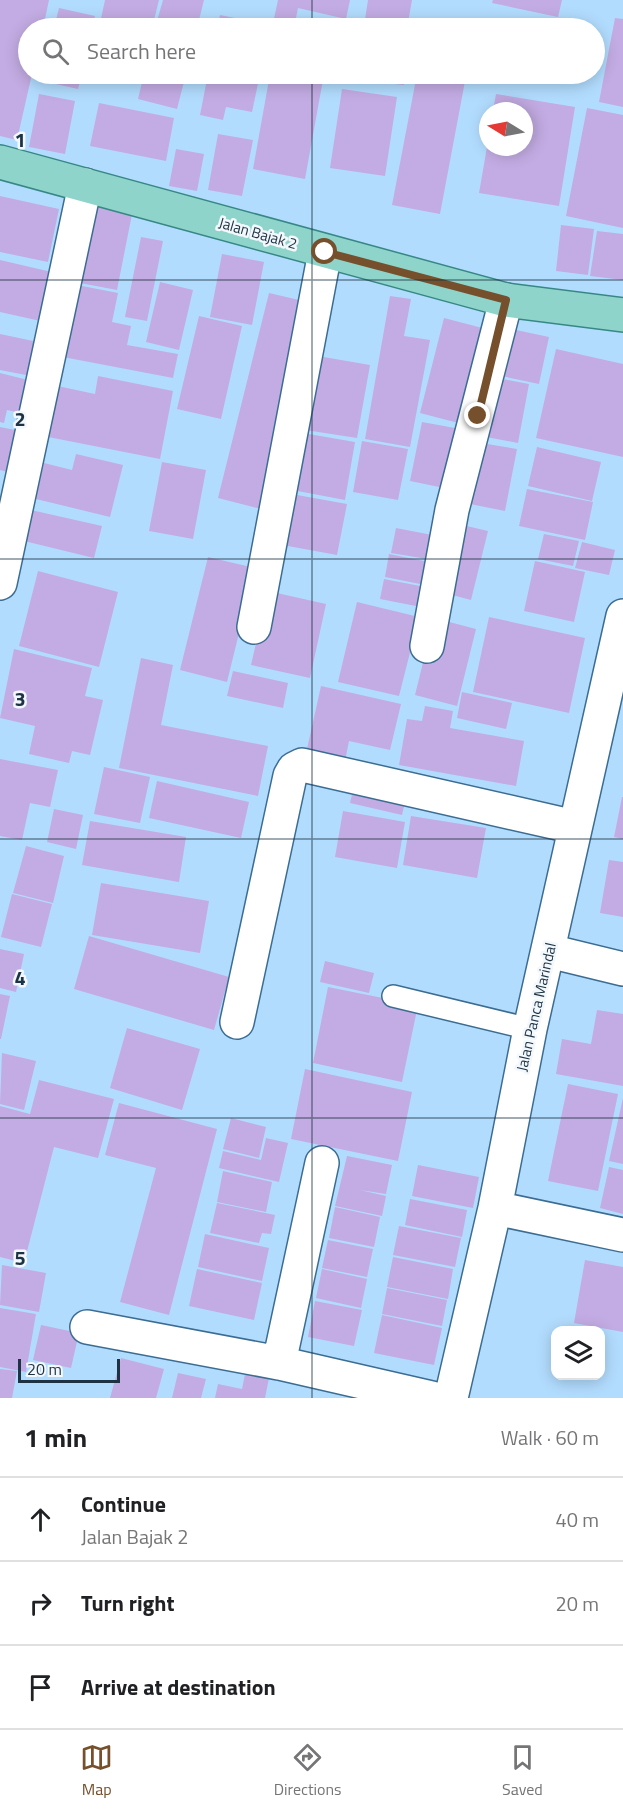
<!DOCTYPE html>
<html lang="en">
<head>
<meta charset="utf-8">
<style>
	body { margin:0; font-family:"Titillium Web",sans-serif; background:#f6f6f6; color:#202124 }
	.controls { position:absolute; right:18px; bottom:18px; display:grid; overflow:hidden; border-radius:12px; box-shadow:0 3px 15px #0003 }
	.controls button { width:54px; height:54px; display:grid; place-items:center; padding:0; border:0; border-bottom:2px solid #e0e0e0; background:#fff; color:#202124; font:30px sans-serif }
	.compass { position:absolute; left:479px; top:102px; width:54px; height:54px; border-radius:50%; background:#fff; box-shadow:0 3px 15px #0003; rotate:280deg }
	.scale { position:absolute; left:18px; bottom:15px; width:102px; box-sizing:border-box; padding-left:6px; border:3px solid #1d3243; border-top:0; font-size:16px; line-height:21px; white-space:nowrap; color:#1d3243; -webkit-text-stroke:4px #f3f8fc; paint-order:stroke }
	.stop { position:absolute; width:18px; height:18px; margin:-14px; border:4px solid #76502c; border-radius:50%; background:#fff }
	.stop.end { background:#76502c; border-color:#fff; box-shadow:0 2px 6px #0008 }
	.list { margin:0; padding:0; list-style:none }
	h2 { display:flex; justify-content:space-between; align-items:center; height:78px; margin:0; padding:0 24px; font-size:26px }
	h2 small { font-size:20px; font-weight:400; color:#757577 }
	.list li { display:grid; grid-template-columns:39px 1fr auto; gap:18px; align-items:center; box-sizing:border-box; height:84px; padding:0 24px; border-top:2px solid #e0e0e0 }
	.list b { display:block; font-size:22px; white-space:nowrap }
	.list p { margin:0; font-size:20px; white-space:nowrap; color:#757577 }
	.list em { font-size:20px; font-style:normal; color:#757577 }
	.icon { flex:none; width:33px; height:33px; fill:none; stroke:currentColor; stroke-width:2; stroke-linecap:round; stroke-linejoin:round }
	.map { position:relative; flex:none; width:623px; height:1398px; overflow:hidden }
	.search { position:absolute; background:#fff; box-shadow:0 3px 15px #0003; left:18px; right:18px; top:18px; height:66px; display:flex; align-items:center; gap:15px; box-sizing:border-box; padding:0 21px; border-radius:33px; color:#757577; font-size:22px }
	.sheet { height:330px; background:#fff }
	nav { display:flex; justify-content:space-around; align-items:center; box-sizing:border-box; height:84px; border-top:2px solid #e0e0e0; background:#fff; font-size:16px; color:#757577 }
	nav a { display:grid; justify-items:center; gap:3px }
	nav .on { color:#76502c }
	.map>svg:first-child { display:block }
	.building { fill:#c3ace3 }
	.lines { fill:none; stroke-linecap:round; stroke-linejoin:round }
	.service-casing { stroke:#3b6d93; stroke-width:24 }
	.minor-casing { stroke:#3b6d93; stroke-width:36 }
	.primary-casing { stroke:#378885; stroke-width:36 }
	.service { stroke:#fff; stroke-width:21 }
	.minor { stroke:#fff; stroke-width:33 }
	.primary { stroke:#8fd4cb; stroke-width:33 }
	.route { stroke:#76502c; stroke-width:8 }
	.grid { fill:none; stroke:#1d3243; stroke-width:1.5; stroke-opacity:0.55 }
	.labels { text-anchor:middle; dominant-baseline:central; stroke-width:5; stroke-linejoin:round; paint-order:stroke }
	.street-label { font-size:15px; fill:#1d3243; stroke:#f3f8fc }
	.grid-label { font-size:20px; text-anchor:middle; font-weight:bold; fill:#1d3243; stroke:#f3f8fc; stroke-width:5; stroke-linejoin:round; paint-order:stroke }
</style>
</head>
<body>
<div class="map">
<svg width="623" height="1398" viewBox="0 0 623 1398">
	<rect width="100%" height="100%" fill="#b2dcfe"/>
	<path class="building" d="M 0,0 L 49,0 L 43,28 L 28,28 L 28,74 L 32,74 L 17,140 L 0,136 Z
		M 105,0 L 159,0 L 152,28 L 99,28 Z
		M 163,0 L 204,0 L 197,28 L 155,28 Z
		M 278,0 L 350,0 L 346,19 L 298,8 L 294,28 L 272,28 Z
		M 368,0 L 412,0 L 407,28 L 364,26 Z
		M 493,0 L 562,0 L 558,17 L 492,3 Z
		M 59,8 L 95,16 L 92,28 L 54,28 Z
		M 220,15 L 269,25 L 268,28 L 217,28 Z
		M 615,18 L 623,19 L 623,107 L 599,102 Z
		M 44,74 L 82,74 L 78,89 L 42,81 Z
		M 144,74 L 186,74 L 177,109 L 138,99 Z
		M 208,74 L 260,74 L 252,112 L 226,107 L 223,120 L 200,115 Z
		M 270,74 L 324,74 L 305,179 L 253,169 Z
		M 368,74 L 405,74 L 404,85 L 367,81 Z
		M 417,74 L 466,76 L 440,214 L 392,205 Z
		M 342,89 L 397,97 L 385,176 L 330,168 Z
		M 39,94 L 75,101 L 65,154 L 29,147 Z
		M 496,94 L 575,107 L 559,206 L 479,193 L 487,147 L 524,147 L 524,111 L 493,111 Z
		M 99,103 L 174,118 L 166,161 L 90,146 Z
		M 587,108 L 623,115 L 623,228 L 566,216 Z
		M 218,134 L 253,140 L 242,196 L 208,190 Z
		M 176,149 L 204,154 L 197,191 L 169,186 Z
		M 97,192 L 135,199 L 117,290 L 80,283 Z
		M 0,196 L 59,209 L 48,262 L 0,252 Z
		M 561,225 L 594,229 L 588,275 L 556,271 Z
		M 597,231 L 623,234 L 623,280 L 590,276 Z
		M 141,237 L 163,241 L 147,321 L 125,317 Z
		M 222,254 L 264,262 L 252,325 L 210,317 Z
		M 0,260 L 56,273 L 45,322 L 0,312 Z
		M 160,282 L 193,290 L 179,350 L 146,342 Z
		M 77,285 L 118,293 L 112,322 L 131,326 L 127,345 L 178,354 L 173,378 L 63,357 Z
		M 269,293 L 312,303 L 261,509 L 218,498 Z
		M 390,296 L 411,299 L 404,336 L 430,340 L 410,447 L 365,439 Z
		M 199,316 L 242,326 L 221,419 L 177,409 Z
		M 444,318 L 490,330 L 466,425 L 420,413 Z
		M 502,327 L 549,337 L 539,384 L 492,374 Z
		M 0,334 L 38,342 L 31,376 L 0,370 Z
		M 556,349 L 623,364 L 623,457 L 536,438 Z
		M 312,355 L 370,365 L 357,438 L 299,429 Z
		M 0,373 L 28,380 L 21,413 L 7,410 L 4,423 L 0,422 Z
		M 98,376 L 173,391 L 160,459 L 38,435 L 48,384 L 95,394 Z
		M 492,377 L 529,384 L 518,443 L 481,436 Z
		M 422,422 L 455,428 L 444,488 L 410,481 Z
		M 0,427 L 25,432 L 16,474 L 0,470 Z
		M 297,432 L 355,442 L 345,500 L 287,489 Z
		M 362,441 L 408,449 L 398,500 L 353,492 Z
		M 475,442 L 517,449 L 505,511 L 465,503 Z
		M 537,447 L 601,462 L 592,501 L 528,486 Z
		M 76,454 L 123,465 L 110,517 L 36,499 L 44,463 L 72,470 Z
		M 162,462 L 206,470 L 193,539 L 149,531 Z
		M 527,489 L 593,502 L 585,540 L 519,526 Z
		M 286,493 L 347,504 L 337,555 L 277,544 Z
		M 31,510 L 102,526 L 94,558 L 24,541 Z
		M 458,524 L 488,531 L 471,600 L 441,592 Z
		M 396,528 L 432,535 L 427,559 L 391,553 Z
		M 544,534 L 579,541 L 573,566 L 538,559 Z
		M 582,542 L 615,550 L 609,575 L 575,568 Z
		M 389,554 L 429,562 L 425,585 L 385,577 Z
		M 208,557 L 255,568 L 227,682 L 180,670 Z
		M 535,561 L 585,572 L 574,622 L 524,611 Z
		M 38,571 L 118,592 L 99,667 L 19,646 Z
		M 384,579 L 425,587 L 421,607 L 380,599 Z
		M 268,591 L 326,604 L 310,678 L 251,665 Z
		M 357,602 L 419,617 L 399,696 L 338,682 Z
		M 489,617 L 585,638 L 569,713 L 473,692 Z
		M 434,618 L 476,629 L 457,706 L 415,695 Z
		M 14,649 L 92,668 L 85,696 L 103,700 L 90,755 L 72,751 L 69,763 L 29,754 L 35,726 L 0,718 Z
		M 141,658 L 173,665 L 161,725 L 268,746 L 258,796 L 119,768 Z
		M 233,671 L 288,683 L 283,708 L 227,696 Z
		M 321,686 L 401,704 L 390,750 L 349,741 L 344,766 L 305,758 Z
		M 462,692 L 512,703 L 506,729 L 457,718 Z
		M 425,706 L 453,711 L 450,728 L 524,741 L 516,786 L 399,765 L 407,719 L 422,721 Z
		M 0,759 L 58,770 L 50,807 L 30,803 L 22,840 L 0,836 Z
		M 104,767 L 150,777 L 140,823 L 94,814 Z
		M 157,781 L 249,802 L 241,838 L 149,818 Z
		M 355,781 L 407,793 L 402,815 L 350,803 Z
		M 622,797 L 623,797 L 623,839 L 614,837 Z
		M 54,809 L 83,815 L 76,849 L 47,842 Z
		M 343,811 L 405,822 L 397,868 L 335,857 Z
		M 411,816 L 486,828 L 477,878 L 403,865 Z
		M 90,821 L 186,837 L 179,882 L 82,865 Z
		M 26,846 L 64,856 L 53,903 L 13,893 Z
		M 609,860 L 623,862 L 623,917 L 600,913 Z
		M 101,883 L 209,901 L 200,953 L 92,935 Z
		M 12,894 L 52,904 L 41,947 L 1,937 Z
		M 89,936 L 229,977 L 214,1030 L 74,989 Z
		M 0,949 L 24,954 L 16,992 L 0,988 Z
		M 325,961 L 374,973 L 369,993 L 320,982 Z
		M 328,987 L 418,1005 L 402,1082 L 313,1063 Z
		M 0,994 L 10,996 L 1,1039 L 0,1039 Z
		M 597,1010 L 623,1014 L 623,1086 L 556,1074 L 562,1039 L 591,1044 Z
		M 127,1028 L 200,1049 L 182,1110 L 110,1088 Z
		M 2,1053 L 36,1061 L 24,1110 L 0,1104 Z
		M 305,1069 L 412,1092 L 398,1161 L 291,1139 Z
		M 39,1080 L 114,1099 L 98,1158 L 54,1147 L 24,1263 L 0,1257 L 0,1106 L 30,1114 Z
		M 568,1084 L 618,1094 L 598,1191 L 548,1181 Z
		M 623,1098 L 623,1164 L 609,1161 Z
		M 119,1103 L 217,1129 L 169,1315 L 120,1302 L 156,1168 L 105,1155 Z
		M 231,1118 L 266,1127 L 259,1158 L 223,1149 Z
		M 266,1138 L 288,1143 L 279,1182 L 219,1168 L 223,1151 L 261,1160 Z
		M 347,1156 L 392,1165 L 386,1194 L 360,1190 L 386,1196 L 382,1216 L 335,1206 Z
		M 418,1165 L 479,1177 L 473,1208 L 412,1196 Z
		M 609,1167 L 623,1170 L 623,1214 L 600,1208 Z
		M 223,1171 L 272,1182 L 266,1212 L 217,1202 Z
		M 410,1199 L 467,1210 L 462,1237 L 405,1225 Z
		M 217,1203 L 275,1215 L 271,1234 L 262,1233 L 259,1243 L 210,1233 Z
		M 335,1207 L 380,1217 L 374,1247 L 329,1238 Z
		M 399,1226 L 461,1238 L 455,1267 L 393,1255 Z
		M 205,1234 L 269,1248 L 262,1281 L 198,1267 Z
		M 328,1240 L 373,1249 L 367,1277 L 322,1268 Z
		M 393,1257 L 453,1269 L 448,1299 L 387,1287 Z
		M 585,1260 L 623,1267 L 623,1332 L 574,1323 Z
		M 2,1265 L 46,1273 L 39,1312 L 0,1305 Z
		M 197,1269 L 262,1283 L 254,1320 L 189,1306 Z
		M 322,1269 L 367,1279 L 361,1308 L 316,1298 Z
		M 387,1288 L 447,1300 L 442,1326 L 382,1314 Z
		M 315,1301 L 362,1310 L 354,1346 L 308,1337 Z
		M 0,1308 L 36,1314 L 26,1372 L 0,1367 Z
		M 382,1315 L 442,1328 L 434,1365 L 374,1353 Z
		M 41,1325 L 79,1333 L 71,1368 L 33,1360 Z
		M 121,1358 L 164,1369 L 156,1398 L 110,1398 Z
		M 0,1369 L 17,1371 L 12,1398 L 0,1398 Z
		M 178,1373 L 206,1379 L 201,1398 L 172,1398 Z
		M 245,1374 L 269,1378 L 265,1398 L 215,1398 L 218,1384 L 242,1389 Z"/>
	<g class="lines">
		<g class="service-casing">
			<path id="service" d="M 393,996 L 530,1029"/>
		</g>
		<g class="minor-casing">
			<path id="minor" d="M 0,583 L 85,185
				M 254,627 L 325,252
				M 427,646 L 452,510 L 506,300
				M 549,951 L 623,969
				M 237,1022 L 290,776 L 294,769 L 302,765 L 575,827
				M 495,1208 L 623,1235
				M 87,1327 L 279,1363 L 432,1398
				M 279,1363 L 322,1163
				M 451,1398 L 495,1208 L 530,1029 L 623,616"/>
		</g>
		<g class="primary-casing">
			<path id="primary" d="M 0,162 L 506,300 L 623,315"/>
		</g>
		<use href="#service" class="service"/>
		<use href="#minor" class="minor"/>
		<use href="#primary" class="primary"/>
	</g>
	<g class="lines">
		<path class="route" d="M 325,252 L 506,300 L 478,416"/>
	</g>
	<path class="grid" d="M 312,0 L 312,28M 312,74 L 312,1398M 0,280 L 623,280M 0,559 L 623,559M 0,839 L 623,839M 0,1118 L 623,1118"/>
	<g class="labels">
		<g class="street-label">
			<text transform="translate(258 233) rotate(16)">Jalan Bajak 2</text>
			<text transform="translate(536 1007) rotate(-77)">Jalan Panca Marindal</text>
		</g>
	</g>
	<g class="grid-label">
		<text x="20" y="147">1</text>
		<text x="20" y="426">2</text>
		<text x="20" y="706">3</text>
		<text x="20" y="985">4</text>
		<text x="20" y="1265">5</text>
	</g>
</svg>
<div class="controls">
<button><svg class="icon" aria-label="layers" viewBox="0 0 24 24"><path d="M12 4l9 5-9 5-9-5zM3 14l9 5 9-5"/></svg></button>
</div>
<svg class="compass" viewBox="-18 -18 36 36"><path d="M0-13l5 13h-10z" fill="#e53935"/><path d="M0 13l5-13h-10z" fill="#757577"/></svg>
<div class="scale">20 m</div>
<div class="stop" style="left:325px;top:252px"></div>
<div class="stop end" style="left:478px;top:416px"></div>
<div class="search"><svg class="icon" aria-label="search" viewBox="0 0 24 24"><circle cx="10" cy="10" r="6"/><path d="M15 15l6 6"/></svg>Search here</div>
</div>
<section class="sheet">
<h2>1 min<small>Walk · 60 m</small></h2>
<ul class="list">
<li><svg class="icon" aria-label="ahead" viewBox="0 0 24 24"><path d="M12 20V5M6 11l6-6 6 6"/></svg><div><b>Continue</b><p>Jalan Bajak 2</p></div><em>40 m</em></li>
<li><svg class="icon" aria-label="right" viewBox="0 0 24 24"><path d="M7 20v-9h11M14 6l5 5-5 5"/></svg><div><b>Turn right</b></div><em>20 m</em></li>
<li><svg class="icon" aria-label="arrive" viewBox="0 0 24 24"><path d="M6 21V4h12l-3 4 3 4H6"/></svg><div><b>Arrive at destination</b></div></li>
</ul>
</section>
<nav>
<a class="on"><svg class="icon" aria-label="map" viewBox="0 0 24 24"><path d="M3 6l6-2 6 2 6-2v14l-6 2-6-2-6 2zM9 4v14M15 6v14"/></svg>Map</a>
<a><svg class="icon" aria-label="directions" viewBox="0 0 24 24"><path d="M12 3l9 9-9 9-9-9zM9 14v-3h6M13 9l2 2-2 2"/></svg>Directions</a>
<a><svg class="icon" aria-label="saved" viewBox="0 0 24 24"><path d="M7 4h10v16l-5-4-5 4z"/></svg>Saved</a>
</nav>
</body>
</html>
